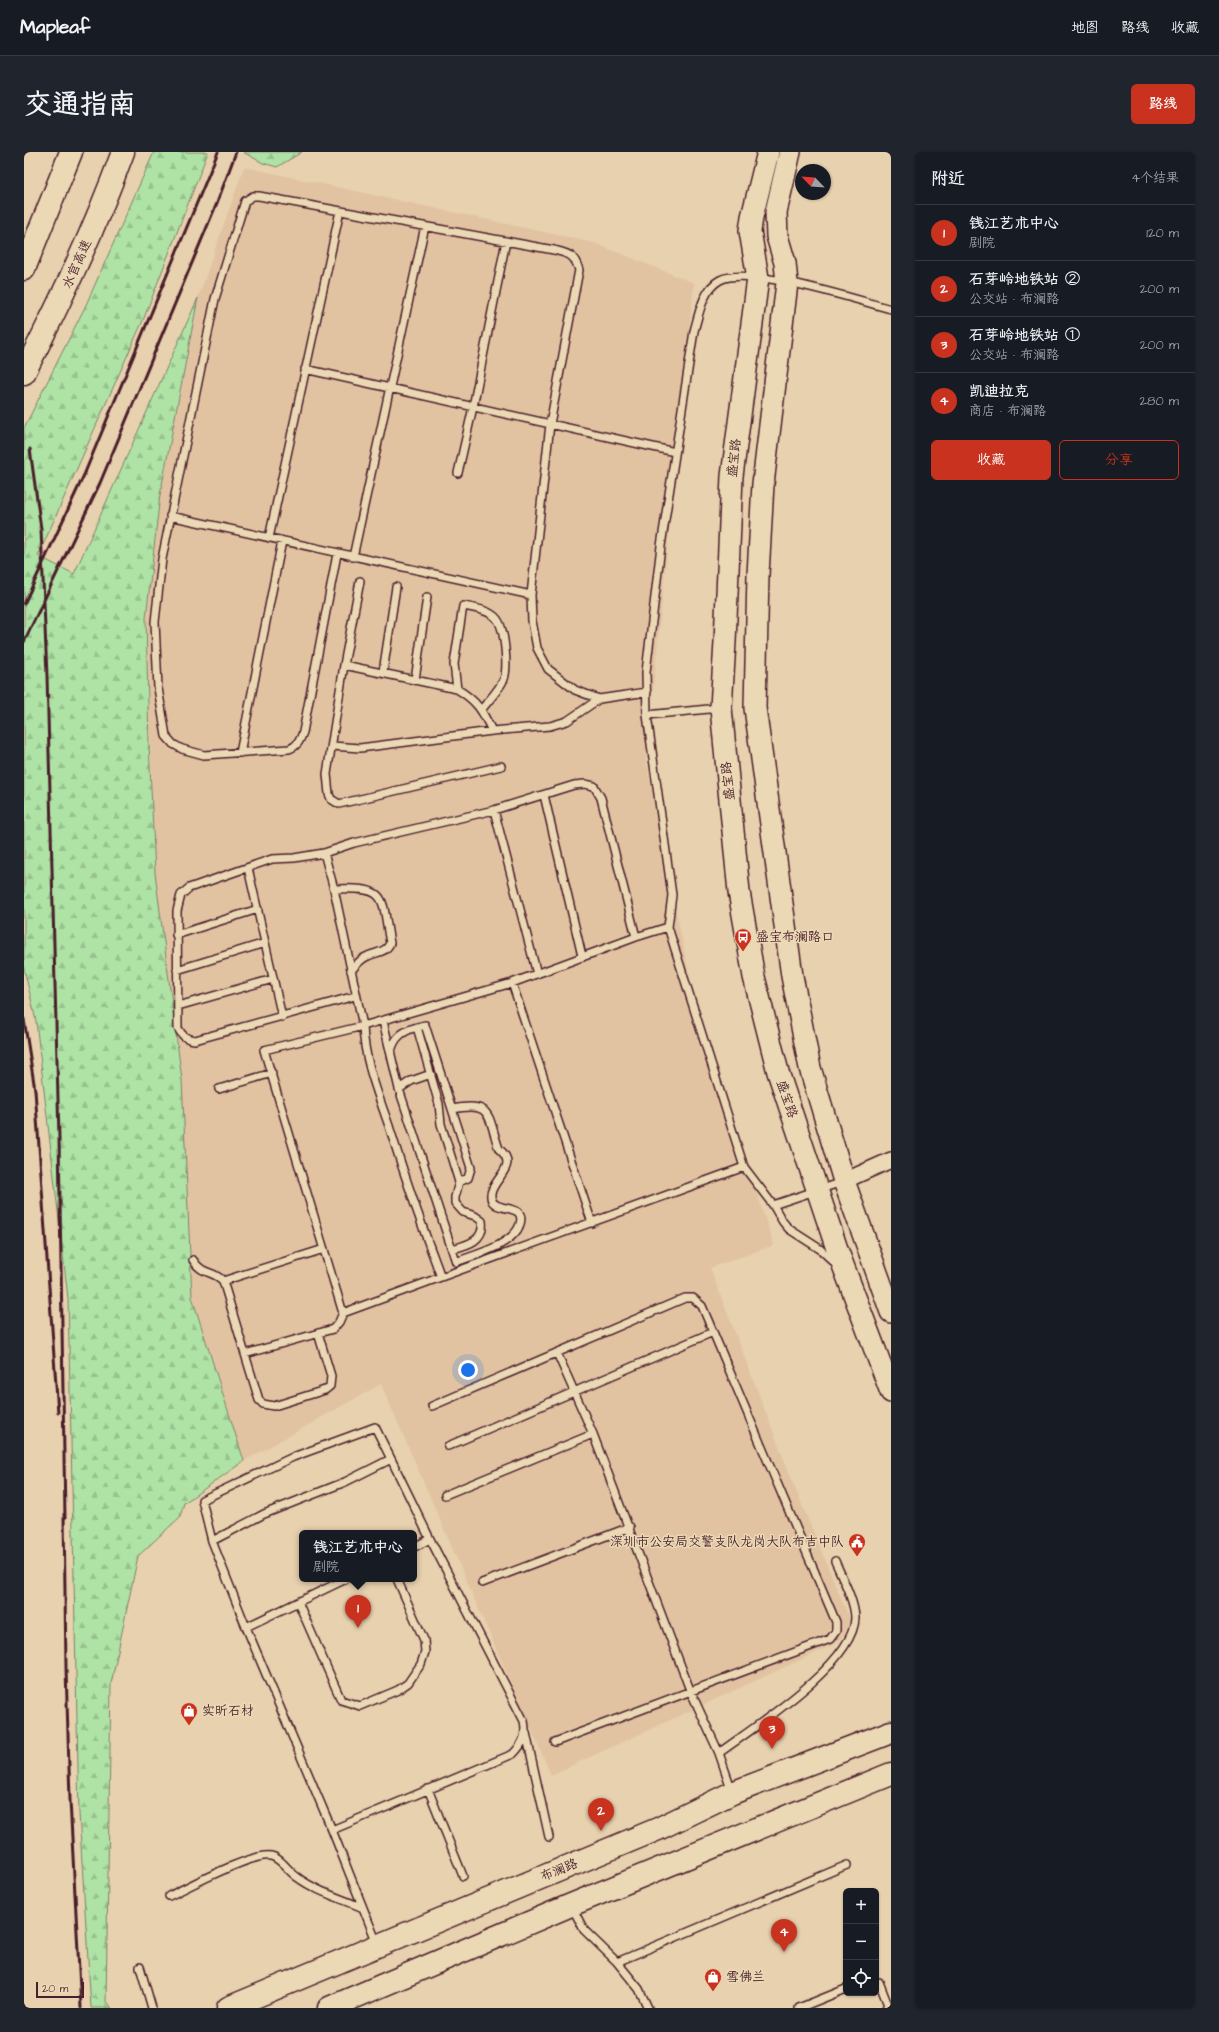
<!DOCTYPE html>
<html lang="zh">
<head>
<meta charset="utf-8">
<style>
	body { margin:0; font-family:"Architects Daughter","LXGW WenKai TC",sans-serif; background:#20242c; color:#f1f3f6 }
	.controls { position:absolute; right:12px; bottom:12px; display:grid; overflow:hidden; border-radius:6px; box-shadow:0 1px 3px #0004 }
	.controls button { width:36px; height:36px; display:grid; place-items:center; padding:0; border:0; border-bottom:1px solid #363941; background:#171b24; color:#f1f3f6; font:20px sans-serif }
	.compass { position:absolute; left:771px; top:12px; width:36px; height:36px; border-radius:50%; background:#171b24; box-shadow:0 1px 3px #0004; rotate:295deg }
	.scale { position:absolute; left:12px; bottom:10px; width:48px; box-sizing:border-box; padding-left:4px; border:2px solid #4a1f2b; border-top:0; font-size:11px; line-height:14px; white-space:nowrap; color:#4a1f2b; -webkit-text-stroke:3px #ebd9b6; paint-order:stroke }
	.you { position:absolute; left:444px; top:1218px; width:14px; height:14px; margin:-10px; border:3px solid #fff; border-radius:50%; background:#1a73e8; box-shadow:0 0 0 6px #1a73e833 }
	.badge { display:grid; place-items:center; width:26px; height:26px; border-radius:50%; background:#c8321e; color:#fff; font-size:13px; font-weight:700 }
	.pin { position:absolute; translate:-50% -33px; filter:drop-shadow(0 1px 2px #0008) }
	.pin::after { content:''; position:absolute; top:21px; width:14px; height:12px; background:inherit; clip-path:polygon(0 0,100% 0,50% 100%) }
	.popup { position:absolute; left:275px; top:1378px; width:118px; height:52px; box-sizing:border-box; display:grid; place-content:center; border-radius:6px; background:#171b24; filter:drop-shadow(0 1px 3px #0005); font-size:13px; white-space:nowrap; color:#9ea1a6 }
	.popup b { font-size:15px; color:#f1f3f6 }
	.popup::after { content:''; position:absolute; left:50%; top:100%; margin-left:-8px; border:8px solid transparent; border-top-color:#171b24 }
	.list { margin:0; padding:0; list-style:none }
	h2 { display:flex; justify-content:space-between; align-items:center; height:52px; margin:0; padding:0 16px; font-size:17px }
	h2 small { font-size:13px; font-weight:400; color:#9ea1a6 }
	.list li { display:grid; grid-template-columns:26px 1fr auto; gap:12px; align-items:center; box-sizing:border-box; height:56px; padding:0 16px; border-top:1px solid #363941 }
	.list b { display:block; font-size:15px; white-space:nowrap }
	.list p { margin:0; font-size:13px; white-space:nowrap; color:#9ea1a6 }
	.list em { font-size:13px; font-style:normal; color:#9ea1a6 }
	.actions { display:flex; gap:8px; padding:12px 16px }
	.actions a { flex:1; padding:9px 0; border:1px solid #c8321e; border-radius:6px; text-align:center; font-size:14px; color:#c8321e }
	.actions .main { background:#c8321e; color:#fff }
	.icon { flex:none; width:22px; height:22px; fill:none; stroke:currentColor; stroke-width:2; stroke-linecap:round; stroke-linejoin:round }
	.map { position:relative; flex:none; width:867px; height:1856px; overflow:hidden; border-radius:6px }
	header { display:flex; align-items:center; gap:24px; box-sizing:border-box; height:56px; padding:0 20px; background:#171b24; border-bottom:1px solid #363941 }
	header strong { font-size:19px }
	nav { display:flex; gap:22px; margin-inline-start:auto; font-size:14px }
	.intro { display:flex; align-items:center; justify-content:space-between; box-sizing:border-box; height:96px; padding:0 24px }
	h1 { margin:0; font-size:28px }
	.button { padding:10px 18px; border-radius:6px; background:#c8321e; color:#fff; font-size:14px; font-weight:700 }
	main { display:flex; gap:24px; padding:0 24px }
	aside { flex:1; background:#171b24; border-radius:6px; box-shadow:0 1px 3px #0004 }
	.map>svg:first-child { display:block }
	.built { fill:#e1c3a2 }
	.forest { fill:url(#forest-firs); stroke:#7c8168 }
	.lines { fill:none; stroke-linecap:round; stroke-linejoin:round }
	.lane-casing { stroke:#4a1f2b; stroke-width:10 }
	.street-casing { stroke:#4a1f2b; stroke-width:18 }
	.secondary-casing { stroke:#4a1f2b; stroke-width:24 }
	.primary-casing { stroke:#4a1f2b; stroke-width:25 }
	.highway-casing { stroke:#4a1f2b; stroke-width:25 }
	.lane { stroke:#ebd9b6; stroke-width:7 }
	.street { stroke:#ebd9b6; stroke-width:15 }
	.secondary { stroke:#ebd9b6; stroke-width:21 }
	.primary { stroke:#ebd9b6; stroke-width:22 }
	.highway { stroke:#ebd9b6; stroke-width:22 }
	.rail { stroke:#4a1f2b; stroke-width:3 }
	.labels { text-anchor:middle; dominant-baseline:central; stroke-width:3; stroke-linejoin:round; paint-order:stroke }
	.street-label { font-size:13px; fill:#4a1f2b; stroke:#ebd9b6 }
	.poi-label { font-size:13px; fill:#4a1f2b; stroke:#ebd9b6; text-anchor:start }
</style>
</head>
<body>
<header>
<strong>Mapleaf</strong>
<nav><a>地图</a><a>路线</a><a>收藏</a></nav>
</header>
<div class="intro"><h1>交通指南</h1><a class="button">路线</a></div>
<main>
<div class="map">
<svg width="867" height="1856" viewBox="0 0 867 1856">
	<defs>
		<pattern id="forest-firs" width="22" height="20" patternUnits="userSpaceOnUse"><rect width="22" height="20" fill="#aee3a5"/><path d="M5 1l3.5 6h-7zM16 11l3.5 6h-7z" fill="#97c28e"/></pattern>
	</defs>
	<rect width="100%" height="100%" fill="#e8d1ae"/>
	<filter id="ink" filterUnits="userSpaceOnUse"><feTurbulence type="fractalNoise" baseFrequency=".025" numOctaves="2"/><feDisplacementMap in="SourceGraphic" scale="8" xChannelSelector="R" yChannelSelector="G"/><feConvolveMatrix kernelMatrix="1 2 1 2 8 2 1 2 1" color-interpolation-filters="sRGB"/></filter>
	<g filter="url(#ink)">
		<path class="built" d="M 220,15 L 570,91 L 670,131 L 622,607 L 671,854 L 750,1093 L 686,1116 L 771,1336 L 826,1468 L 821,1481 L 811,1492 L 527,1623 L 357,1232 L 220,1309 L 168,1145 L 158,928 L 131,721 L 122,466 L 136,343 L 174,146 Z"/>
		<path class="forest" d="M 130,0 L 184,0 L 120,166 L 14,404 L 50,422 L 174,146 L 136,343 L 122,466 L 125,592 L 131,721 L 158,928 L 168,1145 L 220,1309 L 160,1351 L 156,1365 L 114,1404 L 87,1532 L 82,1850 L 88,1856 L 67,1856 L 55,1661 L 44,1146 L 12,869 L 0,816 L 0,276 L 61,155 Z
			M 219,0 L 278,0 L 253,15 L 239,11 Z"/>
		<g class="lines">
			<g class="lane-casing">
				<path id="lane" d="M 281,217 L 651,300
					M 434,321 L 449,255 L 482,89
					M 146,364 L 507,443
					M 245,386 L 316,59
					M 313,402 L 279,580 C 276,588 274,594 265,597 L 180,603 L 158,597 L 149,592 L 142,584 L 134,536 L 131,470 L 138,407 L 191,147 L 221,49 L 229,44 L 235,44 L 530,98 C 545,102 550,102 555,118 L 526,272 L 507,443 L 508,469 L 513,496 L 524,517 L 551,538 L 575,547 L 623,540
					M 329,405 L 401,74
					M 320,513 L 336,429
					M 359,520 L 372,435
					M 391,528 L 403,445
					M 433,537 L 430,512 L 439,454 C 450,456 466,458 473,467 C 481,477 484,515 480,527 C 475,538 465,548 458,557
					M 623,563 L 695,556
					M 468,579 C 458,558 453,549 433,537 L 320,513 L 303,622 L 305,642 L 307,647 L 315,652 L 477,614
					M 308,594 L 336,596 L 468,579 L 526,574 L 543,569 L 575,547
					M 216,601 L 258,389
					M 520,643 L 558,804
					M 470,658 L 513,822
					M 300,701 L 270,706 L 248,707 L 165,736 L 157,743 L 153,759 L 154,876 C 158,884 162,887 171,888 L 331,844
					M 224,716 L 258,865
					M 310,737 C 365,735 357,743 366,791 C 362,801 352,800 344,804 C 336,807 332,813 327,819
					M 644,775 L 612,785 L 488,831 L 339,874 C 340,908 354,942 365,974 C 381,1025 398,1075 417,1125 L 720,1015
					M 152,783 L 234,757
					M 153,818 L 241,791
					M 488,831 L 568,1071
					M 154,854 L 249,827
					M 359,869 L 375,937 L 432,1110 C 450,1103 490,1093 496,1072 C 503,1048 465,1064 467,1042 C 469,1026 496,1014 475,997 C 463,963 469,949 428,957
					M 393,875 L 401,873 L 447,1016 L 444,1026 L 435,1030
					M 367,900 C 370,885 379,879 393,875 L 415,952 L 417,972 L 435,1030 L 431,1045 L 431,1051 L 439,1060 L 451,1064 L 458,1069 C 461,1089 443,1093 428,1097
					M 195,937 L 248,921
					M 375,937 L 387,929 L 407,922
					M 818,1030 L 749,1053 L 720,1015 L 644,775 L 648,743 L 623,563 L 622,520 L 637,394 L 670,179 C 675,162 679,137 696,128 C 725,113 833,148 867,157
					M 749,1053 L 759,1070 L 765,1077 L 796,1097 L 811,1111
					M 169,1108 C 179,1124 189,1118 199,1129 L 221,1202 L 309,1177 L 315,1170 L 319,1161
					M 417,1125 L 319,1161 L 240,898 L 339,874 L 310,737 L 300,701 L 330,691 L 470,658 L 550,633 L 561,632 L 570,634 L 577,646 L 612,785
					M 199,1129 L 300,1097
					M 533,1201 L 569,1282 L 666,1538 L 695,1601 L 708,1639
					M 221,1202 L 235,1248 L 239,1252 L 250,1254 L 301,1238 L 306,1234 L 307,1224 L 294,1181
					M 408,1254 L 661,1146 L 669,1146 L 678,1154 L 812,1470 L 812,1479 L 806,1487 L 531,1590
					M 424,1294 L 689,1180
					M 421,1343 L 569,1282
					M 188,1389 L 178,1348 L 269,1305 L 351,1275 L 367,1307
					M 322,1427 L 222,1475 L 308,1678 L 353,1791
					M 458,1431 L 606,1375
					M 274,1450 L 317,1548 L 336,1554 L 374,1538 L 384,1531 L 397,1512 L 401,1500 L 400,1488 L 373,1427
					M 222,1475 L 188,1389 L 240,1362 L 321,1330 L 367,1307 L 406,1387
					M 502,1581 L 525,1685
					M 695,1601 C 730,1575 830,1512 831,1466 C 831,1450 818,1425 811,1409
					M 404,1637 L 439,1724
					M 308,1678 L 489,1602 C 499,1592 503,1583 500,1569 L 406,1387 L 390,1395
					M 145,1744 C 164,1735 229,1700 247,1704 C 257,1706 264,1719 273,1725 C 293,1740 317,1746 339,1756
					M 548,1755 L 560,1778 L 593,1810 L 823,1713
					M 593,1810 L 615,1837 L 624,1856
					M 116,1815 L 128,1856
					M 852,1830 L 855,1830 L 864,1853 L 862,1856
					M 775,1856 L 822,1837"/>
			</g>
			<g class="street-casing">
				<path id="street" d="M 820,1029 L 867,1008"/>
			</g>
			<g class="secondary-casing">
				<path id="secondary" d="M 744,0 L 728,65 L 726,79 L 734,126 L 708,324 L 701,490 L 697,556 L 715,740 L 730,825 L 754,920 L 814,1100 L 867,1240
					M 766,0 L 752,60 L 753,84 L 761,111 L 763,131 L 739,332 L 734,423 L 731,556 L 768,824 L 786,916 L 820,1029 L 867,1160"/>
			</g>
			<g class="primary-casing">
				<path id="primary" d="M 204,1856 L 634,1677 L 708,1641 L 867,1580
					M 305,1856 L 547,1753 L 867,1622"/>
			</g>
			<g class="highway-casing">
				<path id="highway" d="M 0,117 L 47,0
					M 0,221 C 37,149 71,76 99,0"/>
			</g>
			<use href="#lane" class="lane"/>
			<use href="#street" class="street"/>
			<use href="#secondary" class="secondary"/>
			<use href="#primary" class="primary"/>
			<use href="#highway" class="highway"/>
			<path class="rail" d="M 6,297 L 17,377 L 23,524 L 35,986 L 41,1366
				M 0,452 L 60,323 L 194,0
				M 0,490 L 76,331 L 193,51 L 212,0
				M 0,867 L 11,938 L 34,1261
				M 40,1362 L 42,1517 L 46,1648 L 57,1856"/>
		</g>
	</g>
	<defs>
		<g id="bus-pin" transform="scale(0.9)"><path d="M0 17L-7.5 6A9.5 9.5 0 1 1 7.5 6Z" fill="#c8321e" stroke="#ebd9b6"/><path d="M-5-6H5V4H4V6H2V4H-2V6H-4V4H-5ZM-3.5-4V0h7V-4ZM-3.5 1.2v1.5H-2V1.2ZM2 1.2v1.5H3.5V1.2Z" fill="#fff"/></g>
		<g id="civic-pin" transform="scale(0.9)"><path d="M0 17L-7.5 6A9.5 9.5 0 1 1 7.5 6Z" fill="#c8321e" stroke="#ebd9b6"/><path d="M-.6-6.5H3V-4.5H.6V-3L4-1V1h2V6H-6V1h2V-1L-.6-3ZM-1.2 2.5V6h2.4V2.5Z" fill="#fff"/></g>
		<g id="shop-pin" transform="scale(0.9)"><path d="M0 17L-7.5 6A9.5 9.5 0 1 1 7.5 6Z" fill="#c8321e" stroke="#ebd9b6"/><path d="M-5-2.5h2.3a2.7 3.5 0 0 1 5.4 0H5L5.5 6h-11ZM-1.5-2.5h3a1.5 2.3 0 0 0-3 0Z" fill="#fff"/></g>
	</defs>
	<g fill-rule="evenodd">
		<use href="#bus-pin" x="719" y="785"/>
		<use href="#civic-pin" x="833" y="1390"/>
		<use href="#shop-pin" x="165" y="1559"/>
		<use href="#shop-pin" x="689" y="1825"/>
	</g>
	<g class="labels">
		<g class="street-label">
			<text transform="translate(53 112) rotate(-66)">水官高速</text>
			<text transform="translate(710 306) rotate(-84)">盛宝路</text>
			<text transform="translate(704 629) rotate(-96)">盛宝路</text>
			<text transform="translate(763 947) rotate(71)">盛宝路</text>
			<text transform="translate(535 1718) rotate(-22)">布澜路</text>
		</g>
		<g class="poi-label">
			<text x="732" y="785">盛宝布澜路口</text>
			<text x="820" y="1390" text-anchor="end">深圳市公安局交警支队龙岗大队布吉中队</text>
			<text x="178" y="1559">实昕石材</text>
			<text x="702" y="1825">雪佛兰</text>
		</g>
	</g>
</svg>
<div class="controls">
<button>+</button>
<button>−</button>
<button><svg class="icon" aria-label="locate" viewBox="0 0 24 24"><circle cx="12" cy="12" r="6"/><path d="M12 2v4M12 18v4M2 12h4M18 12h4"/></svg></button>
</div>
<svg class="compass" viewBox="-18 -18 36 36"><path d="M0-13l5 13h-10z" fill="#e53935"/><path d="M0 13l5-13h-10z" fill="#9ea1a6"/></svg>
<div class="scale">20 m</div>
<div class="you"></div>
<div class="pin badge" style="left:334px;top:1476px">1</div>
<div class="popup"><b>钱江艺术中心</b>剧院</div>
<div class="pin badge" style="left:577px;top:1679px">2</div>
<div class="pin badge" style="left:748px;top:1597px">3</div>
<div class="pin badge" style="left:760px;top:1800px">4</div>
</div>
<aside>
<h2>附近<small>4个结果</small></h2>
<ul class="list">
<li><span class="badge">1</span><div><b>钱江艺术中心</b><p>剧院</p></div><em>120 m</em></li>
<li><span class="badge">2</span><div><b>石芽岭地铁站 ②</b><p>公交站 · 布澜路</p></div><em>200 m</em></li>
<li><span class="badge">3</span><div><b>石芽岭地铁站 ①</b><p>公交站 · 布澜路</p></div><em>200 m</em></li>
<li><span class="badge">4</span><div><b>凯迪拉克</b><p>商店 · 布澜路</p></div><em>280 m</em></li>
</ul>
<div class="actions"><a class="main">收藏</a><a>分享</a></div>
</aside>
</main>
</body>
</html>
